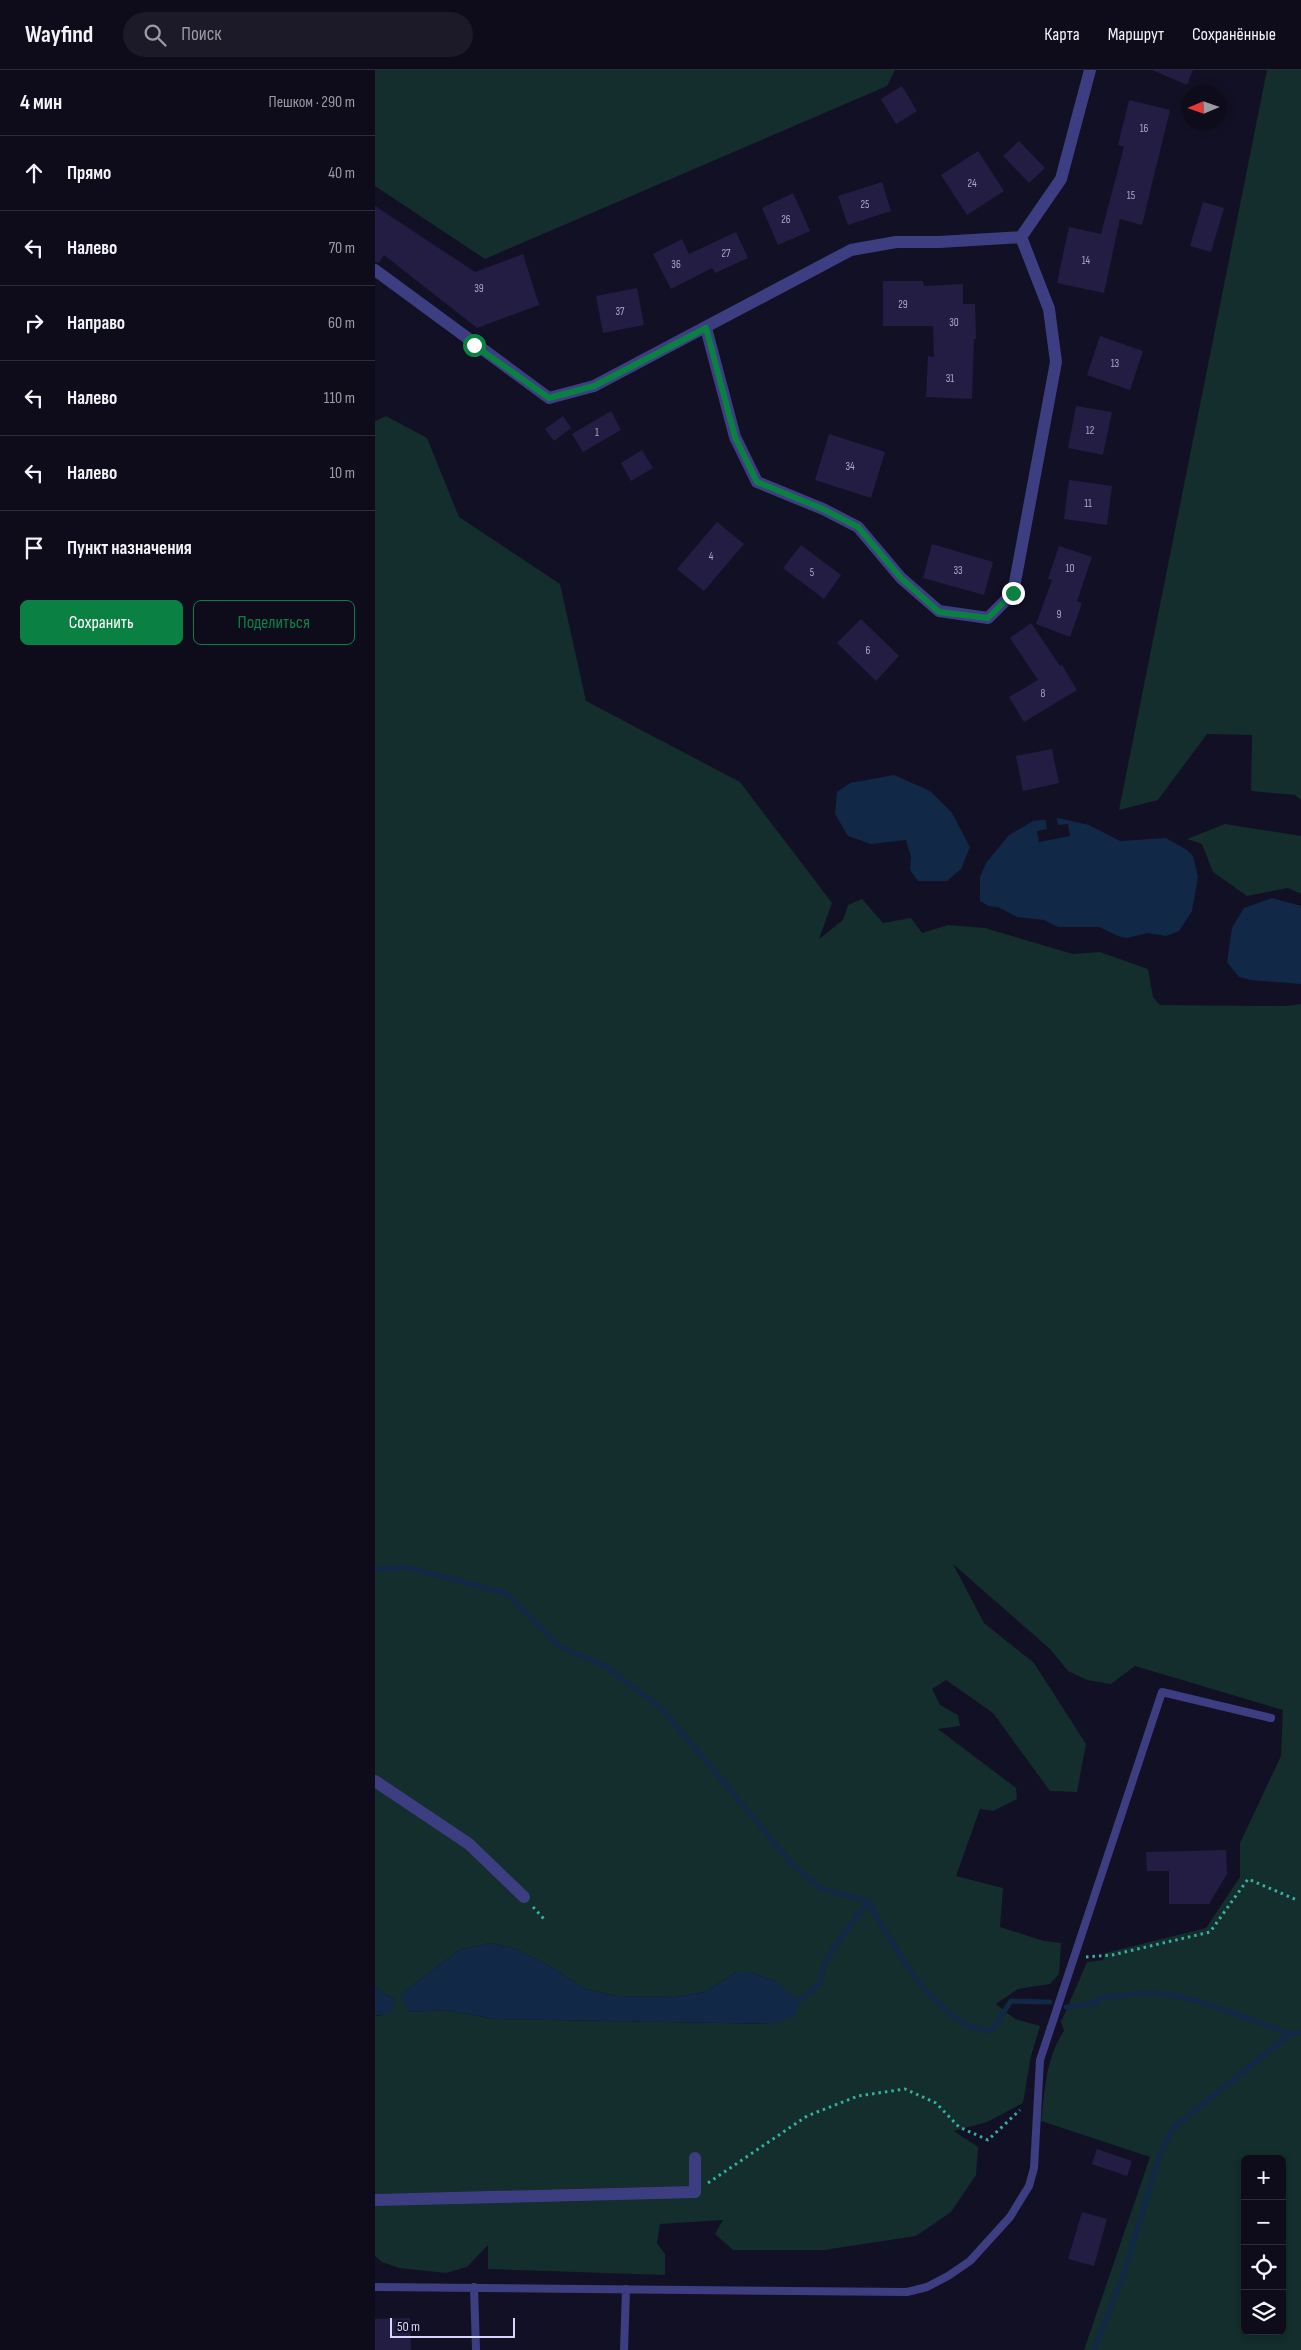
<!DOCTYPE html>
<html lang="ru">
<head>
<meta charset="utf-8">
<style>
	body { margin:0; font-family:"Sofia Sans Condensed",sans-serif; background:#1c1a28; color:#f1f3f6 }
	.controls { position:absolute; right:15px; bottom:15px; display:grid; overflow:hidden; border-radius:8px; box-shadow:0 2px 8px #0003 }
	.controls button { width:45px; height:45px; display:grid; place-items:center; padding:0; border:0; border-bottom:1px solid #2e2c3a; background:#0e0c1b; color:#f1f3f6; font:25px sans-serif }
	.compass { position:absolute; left:806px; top:15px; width:45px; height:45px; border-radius:50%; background:#0e0c1b; box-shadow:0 2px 8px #0003; rotate:268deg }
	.scale { position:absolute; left:15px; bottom:12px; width:125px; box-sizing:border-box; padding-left:5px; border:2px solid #d8d5fd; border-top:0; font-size:14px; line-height:18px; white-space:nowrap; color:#d8d5fd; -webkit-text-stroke:4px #121024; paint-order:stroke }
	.stop { position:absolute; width:15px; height:15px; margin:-11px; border:4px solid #0b8043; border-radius:50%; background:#fff }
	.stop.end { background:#0b8043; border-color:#fff; box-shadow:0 1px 5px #0008 }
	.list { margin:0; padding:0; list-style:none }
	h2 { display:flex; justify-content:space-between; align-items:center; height:65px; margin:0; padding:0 20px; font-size:21px }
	h2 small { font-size:16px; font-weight:400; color:#9b9ba3 }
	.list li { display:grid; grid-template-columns:32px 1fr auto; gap:15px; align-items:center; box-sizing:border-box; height:75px; padding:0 20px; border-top:1px solid #2e2c3a }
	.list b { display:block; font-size:19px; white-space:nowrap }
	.list em { font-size:16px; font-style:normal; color:#9b9ba3 }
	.actions { display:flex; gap:10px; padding:15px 20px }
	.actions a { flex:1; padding:11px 0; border:1px solid #0b8043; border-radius:8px; text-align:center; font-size:18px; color:#0b8043 }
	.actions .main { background:#0b8043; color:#fff }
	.icon { flex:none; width:28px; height:28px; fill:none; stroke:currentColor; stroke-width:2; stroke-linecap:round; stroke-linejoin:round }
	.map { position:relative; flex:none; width:926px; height:2280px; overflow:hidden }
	header { display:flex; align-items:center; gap:30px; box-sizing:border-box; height:70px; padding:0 25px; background:#0e0c1b; border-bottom:1px solid #2e2c3a }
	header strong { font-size:24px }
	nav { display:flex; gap:28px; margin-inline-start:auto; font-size:18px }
	.search { width:350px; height:45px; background:#1c1a28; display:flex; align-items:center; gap:12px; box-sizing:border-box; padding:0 18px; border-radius:28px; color:#9b9ba3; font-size:19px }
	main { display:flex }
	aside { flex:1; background:#0e0c1b }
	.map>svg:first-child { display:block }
	.green { fill:#132e2c; fill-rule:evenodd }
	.water { fill:#112847 }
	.pier { fill:#121024 }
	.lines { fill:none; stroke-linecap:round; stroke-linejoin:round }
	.stream { stroke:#112847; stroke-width:5 }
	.building { fill:#231d44 }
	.path { stroke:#35b1a4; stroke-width:3; stroke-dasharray:2.5 4; stroke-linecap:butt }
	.lane { stroke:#3d3e81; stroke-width:8 }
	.street { stroke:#3d3e81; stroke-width:12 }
	.route { stroke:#0b8043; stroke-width:6 }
	.labels { text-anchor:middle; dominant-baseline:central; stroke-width:5; stroke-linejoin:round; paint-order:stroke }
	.number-label { font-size:11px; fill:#aba7cf }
</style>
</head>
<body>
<header>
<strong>Wayfind</strong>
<div class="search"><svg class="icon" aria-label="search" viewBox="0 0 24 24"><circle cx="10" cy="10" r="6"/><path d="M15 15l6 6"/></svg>Поиск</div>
<nav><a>Карта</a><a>Маршрут</a><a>Сохранённые</a></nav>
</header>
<main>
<aside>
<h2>4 мин<small>Пешком · 290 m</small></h2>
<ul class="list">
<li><svg class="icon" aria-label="ahead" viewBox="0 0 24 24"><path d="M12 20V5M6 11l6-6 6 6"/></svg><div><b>Прямо</b></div><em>40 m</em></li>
<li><svg class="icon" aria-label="left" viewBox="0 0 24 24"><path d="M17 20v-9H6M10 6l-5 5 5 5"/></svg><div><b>Налево</b></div><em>70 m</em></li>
<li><svg class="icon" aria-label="right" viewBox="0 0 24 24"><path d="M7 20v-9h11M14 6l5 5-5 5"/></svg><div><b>Направо</b></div><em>60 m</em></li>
<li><svg class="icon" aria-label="left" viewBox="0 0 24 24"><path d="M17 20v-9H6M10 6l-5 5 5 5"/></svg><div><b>Налево</b></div><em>110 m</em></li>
<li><svg class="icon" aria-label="left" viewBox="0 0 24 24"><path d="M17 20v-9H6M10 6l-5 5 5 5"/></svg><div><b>Налево</b></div><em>10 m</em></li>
<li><svg class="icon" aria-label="arrive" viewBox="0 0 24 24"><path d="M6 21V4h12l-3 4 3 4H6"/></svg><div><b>Пункт назначения</b></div></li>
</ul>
<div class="actions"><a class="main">Сохранить</a><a>Поделиться</a></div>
</aside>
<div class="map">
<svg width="926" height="2280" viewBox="0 0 926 2280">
	<rect width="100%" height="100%" fill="#121024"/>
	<path class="green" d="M 0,0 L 520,0 L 512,16 L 110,189 L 0,116 Z
		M 892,0 L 926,0 L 926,730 L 920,725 L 876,721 L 877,665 L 832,664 L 783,730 L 744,740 Z
		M 11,346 L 52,368 L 84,447 L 185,514 L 211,631 L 365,712 L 457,833 L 444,869 L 468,850 L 473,835 L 487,829 L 508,853 L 536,848 L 547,863 L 573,855 L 610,858 L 698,884 L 725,882 L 773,899 L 778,927 L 785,935 L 911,936 L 926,934 L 926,2280 L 709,2280 L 775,2087 L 666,2051 C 670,2020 671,1987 689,1961 L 686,1952 L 712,1892 L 728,1890 L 730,1883 L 831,1858 L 865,1807 L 865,1773 L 906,1686 L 908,1640 L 760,1596 L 736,1614 L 712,1610 L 693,1601 L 675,1579 L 578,1494 L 609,1553 L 659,1593 L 711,1674 L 702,1722 L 675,1721 L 618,1643 L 571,1610 L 557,1619 L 565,1635 L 583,1645 L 585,1656 L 563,1659 L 641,1718 L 642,1729 L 618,1741 L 605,1739 L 581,1806 L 628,1818 L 625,1857 L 669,1871 L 686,1873 L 684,1904 L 675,1914 L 643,1919 L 621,1934 L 640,1949 L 665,1956 L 656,1986 L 648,2033 L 612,2052 L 579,2061 L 603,2077 L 601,2105 L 576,2142 L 541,2166 L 449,2180 L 358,2180 L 340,2164 L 348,2150 L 285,2154 L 282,2173 L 290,2184 L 290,2205 L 113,2199 L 113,2175 L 92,2197 L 71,2203 L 24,2198 L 7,2192 L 0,2186 L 0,1946 L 4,1946 L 21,1931 L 0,1917 L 0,351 ZM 115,1873 L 141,1879 L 173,1895 L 210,1919 L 241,1926 L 300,1927 L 330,1922 L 361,1902 L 375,1902 L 402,1912 L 398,1954 L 121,1949 L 70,1940 L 35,1942 L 29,1922 L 84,1880 ZM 870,2089 L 907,2089 L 907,2261 L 870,2261 Z
		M 850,754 L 926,766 L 926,824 L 913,818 L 872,826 L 838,802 L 827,774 L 812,769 Z"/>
	<path class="water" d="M 519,705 L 555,721 L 577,743 L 595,777 L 586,799 L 572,811 L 543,811 L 535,800 L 536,787 L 531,770 L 496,774 L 473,766 L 460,744 L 462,722 L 475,713 Z
		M 683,748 L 714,755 L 745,771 L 791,768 L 812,780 L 818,786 L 823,807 L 817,841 L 804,861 L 791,866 L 773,863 L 752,868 L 743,866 L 724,857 L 683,857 L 669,850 L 642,847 L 623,837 L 614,836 L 605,831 L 605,807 L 611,793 L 634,765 L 658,751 Z
		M 897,828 L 926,836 L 926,914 L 876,910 L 864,907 L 852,892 L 857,858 L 869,838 Z
		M 115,1873 L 141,1879 L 173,1895 L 210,1919 L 241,1926 L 300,1927 L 330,1922 L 361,1902 L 375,1902 L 402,1912 L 424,1931 L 420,1946 L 398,1954 L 121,1949 L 70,1940 L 34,1942 L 26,1929 L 29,1922 L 84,1880 Z
		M 0,1917 L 21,1931 L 17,1942 L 0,1946 Z"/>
	<path class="pier" d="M 681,746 L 683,755 L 693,754 L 695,766 L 664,772 L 662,761 L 672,759 L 670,747 Z"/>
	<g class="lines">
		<path class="stream" d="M 0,1500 L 31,1497 L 131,1523 L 185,1577 L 230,1596 L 288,1640 L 419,1796 L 447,1819 L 493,1831 C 516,1872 548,1930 590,1954 C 598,1958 608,1959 616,1961 L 636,1931 L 675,1932
			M 424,1931 L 446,1912 L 448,1897 L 461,1875 L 493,1831
			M 691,1937 L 721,1933 L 726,1927 C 744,1927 762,1922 779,1923 C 827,1927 870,1949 915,1964 L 926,1963
			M 719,2280 L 749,2203 L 786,2080 L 799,2057 L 915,1964"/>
	</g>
	<path class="building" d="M 777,0 L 818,0 L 812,15 Z
		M 527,16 L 542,41 L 521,54 L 506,29 Z
		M 754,30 L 795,40 L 767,155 L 745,149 L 729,223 L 682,213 L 694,157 L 726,164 L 749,77 L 743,75 Z
		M 644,71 L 670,98 L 654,113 L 628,86 Z
		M 603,81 L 629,121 L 592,145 L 566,105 Z
		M 507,112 L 516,141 L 473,155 L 463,126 Z
		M 418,123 L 435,161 L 403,175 L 387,138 Z
		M 828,132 L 849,138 L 836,182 L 815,176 Z
		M 0,136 L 100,202 L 148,184 L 164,235 L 102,258 L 9,185 L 4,193 L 0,192 Z
		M 361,162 L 373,188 L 340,203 L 337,198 L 296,219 L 278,184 L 307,169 L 314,184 Z
		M 508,211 L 548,211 L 549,216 L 588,214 L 588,234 L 600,234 L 601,269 L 599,269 L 597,329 L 551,327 L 553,286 L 559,287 L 558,256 L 508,256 Z
		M 262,218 L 269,255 L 228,263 L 221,226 Z
		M 725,266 L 768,281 L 755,320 L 712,305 Z
		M 701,336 L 737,342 L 728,385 L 693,378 Z
		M 236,341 L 246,360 L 208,382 L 197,364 Z
		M 188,346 L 196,358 L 179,371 L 170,359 Z
		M 454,364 L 510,382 L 496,428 L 440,410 Z
		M 267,380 L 278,398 L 256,411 L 246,393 Z
		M 694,410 L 737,416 L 732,455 L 689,449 Z
		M 342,452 L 369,474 L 329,521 L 302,499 Z
		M 557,474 L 618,492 L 609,525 L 548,508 Z
		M 426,475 L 466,505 L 449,529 L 408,498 Z
		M 684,476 L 717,487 L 702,531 L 707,533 L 695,567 L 661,554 L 677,510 L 673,509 Z
		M 486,549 L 524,586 L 501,611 L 462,573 Z
		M 656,553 L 685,596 L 687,595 L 702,620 L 649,652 L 634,627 L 663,610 L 635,568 Z
		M 677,679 L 684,713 L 648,721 L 641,686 Z
		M 851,1780 L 852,1804 L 834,1834 L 794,1834 L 794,1801 L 772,1801 L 771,1782 Z
		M 722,2079 L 757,2091 L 752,2106 L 717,2094 Z
		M 707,2142 L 732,2149 L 719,2196 L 693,2189 Z
		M 35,2248 L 36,2280 L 0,2280 L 0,2249 Z"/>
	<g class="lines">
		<path class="path" d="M 158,1837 L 169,1849
			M 711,1887 L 737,1885 L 835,1862 L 873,1809 L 922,1830
			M 333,2113 L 432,2046 L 483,2026 L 530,2019 L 561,2033 L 584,2057 L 613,2070 L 645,2040"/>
		<path class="lane" d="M 0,2217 L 532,2222 L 552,2217 L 573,2206 L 595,2191 L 635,2147 L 654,2116 L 659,2098 L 665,1990 L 787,1622 L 896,1648
			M 99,2217 L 101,2280
			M 249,2280 L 251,2219"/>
		<path class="street" d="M 646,167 L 686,109 L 715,0
			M 0,200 L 174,328 L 219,316 L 476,180 L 521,172 L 564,172 L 646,167
			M 331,258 L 360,367 L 382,412 L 448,439 L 483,457 L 526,508 L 564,541 L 613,548 L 638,523 L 681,292 L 674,239 L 646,167
			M 0,1711 L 94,1774 L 149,1827
			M 0,2130 L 320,2122 L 320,2088"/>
	</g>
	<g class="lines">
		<path class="route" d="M 99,275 L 174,328 L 219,316 L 331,258 L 360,367 L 382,412 L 448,439 L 483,457 L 526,508 L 564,542 L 613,548 L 638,523"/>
	</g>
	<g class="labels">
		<g class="number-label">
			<text x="769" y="58">16</text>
			<text x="597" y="113">24</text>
			<text x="756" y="125">15</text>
			<text x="490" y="134">25</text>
			<text x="411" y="149">26</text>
			<text x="351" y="183">27</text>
			<text x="711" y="190">14</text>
			<text x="301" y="194">36</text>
			<text x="104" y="218">39</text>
			<text x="528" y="234">29</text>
			<text x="245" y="241">37</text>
			<text x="579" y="252">30</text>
			<text x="740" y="293">13</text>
			<text x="575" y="308">31</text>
			<text x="715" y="360">12</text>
			<text x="222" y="362">1</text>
			<text x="475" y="396">34</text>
			<text x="713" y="433">11</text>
			<text x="336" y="486">4</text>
			<text x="695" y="498">10</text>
			<text x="583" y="500">33</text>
			<text x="437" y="502">5</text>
			<text x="684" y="544">9</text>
			<text x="493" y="580">6</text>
			<text x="668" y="623">8</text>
		</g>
	</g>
</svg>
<div class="controls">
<button>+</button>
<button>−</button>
<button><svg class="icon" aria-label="locate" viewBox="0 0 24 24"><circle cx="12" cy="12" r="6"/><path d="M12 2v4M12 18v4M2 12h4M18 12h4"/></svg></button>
<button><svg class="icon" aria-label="layers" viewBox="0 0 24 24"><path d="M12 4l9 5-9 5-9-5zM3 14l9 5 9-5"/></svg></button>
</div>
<svg class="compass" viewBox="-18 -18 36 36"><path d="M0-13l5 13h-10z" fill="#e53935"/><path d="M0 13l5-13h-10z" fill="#9b9ba3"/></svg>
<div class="scale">50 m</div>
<div class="stop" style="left:99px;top:275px"></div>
<div class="stop end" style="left:638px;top:523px"></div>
</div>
</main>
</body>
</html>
